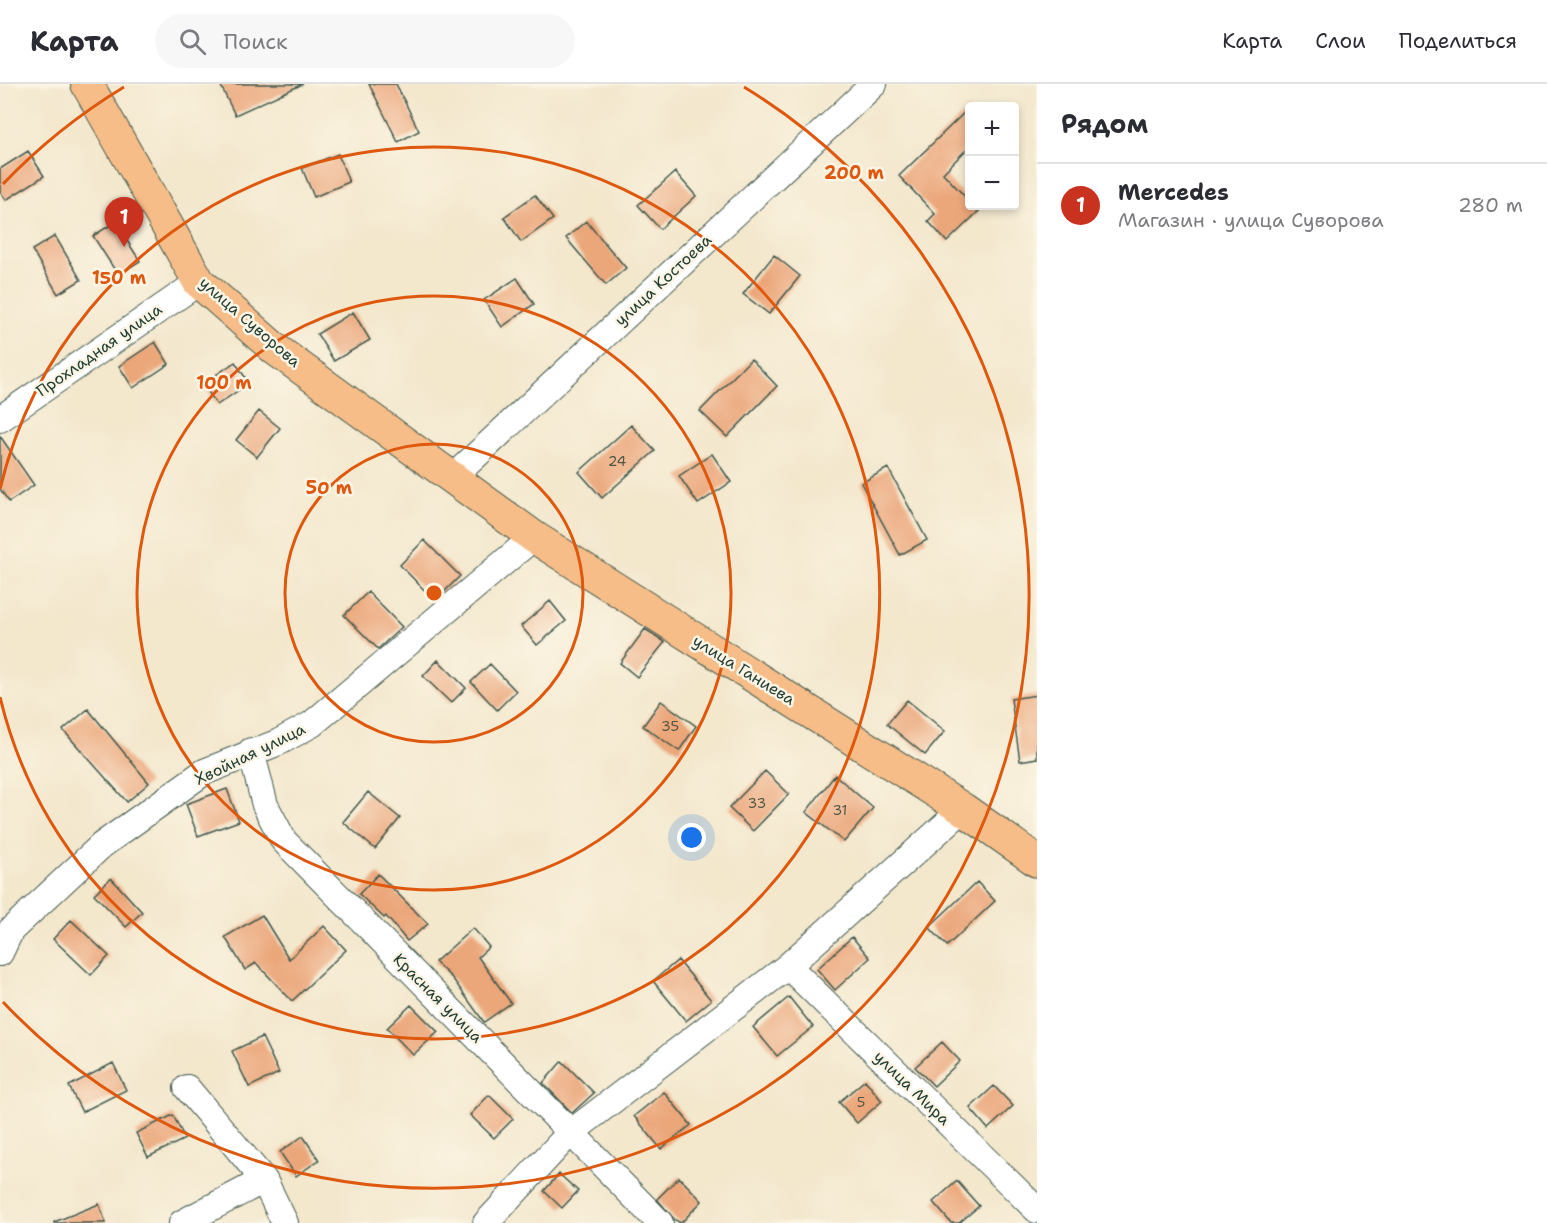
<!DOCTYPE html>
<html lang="ru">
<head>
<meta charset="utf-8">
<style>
	body { margin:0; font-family:"Shantell Sans",sans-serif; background:#f7f7f7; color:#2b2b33 }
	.controls { position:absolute; right:18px; top:18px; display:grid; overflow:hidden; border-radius:6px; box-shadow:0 3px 9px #0003 }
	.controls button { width:54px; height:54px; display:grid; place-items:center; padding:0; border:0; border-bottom:2px solid #e1e1e2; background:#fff; color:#2b2b33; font:30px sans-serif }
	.you { position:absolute; left:692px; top:754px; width:21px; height:21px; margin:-15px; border:4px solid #fff; border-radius:50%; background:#1a73e8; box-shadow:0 0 0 9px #1a73e833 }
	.badge { display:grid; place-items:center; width:39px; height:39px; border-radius:50%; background:#c8321e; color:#fff; font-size:20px; font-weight:700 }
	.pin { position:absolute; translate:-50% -50px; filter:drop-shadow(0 2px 3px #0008) }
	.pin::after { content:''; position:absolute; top:32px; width:21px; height:18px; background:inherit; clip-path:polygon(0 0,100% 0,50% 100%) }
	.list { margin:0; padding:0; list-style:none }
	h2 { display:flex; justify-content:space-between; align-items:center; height:78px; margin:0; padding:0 24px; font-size:26px }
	h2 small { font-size:20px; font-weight:400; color:#7c7c81 }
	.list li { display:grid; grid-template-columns:39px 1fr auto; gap:18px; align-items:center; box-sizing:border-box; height:84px; padding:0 24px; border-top:2px solid #e1e1e2 }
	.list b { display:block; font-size:22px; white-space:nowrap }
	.list p { margin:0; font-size:20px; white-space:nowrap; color:#7c7c81 }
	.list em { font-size:20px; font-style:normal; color:#7c7c81 }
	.icon { flex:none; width:33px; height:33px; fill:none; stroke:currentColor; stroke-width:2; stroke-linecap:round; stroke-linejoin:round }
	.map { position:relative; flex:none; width:1037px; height:1139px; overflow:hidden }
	header { display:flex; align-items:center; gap:36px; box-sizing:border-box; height:84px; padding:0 30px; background:#fff; border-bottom:2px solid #e1e1e2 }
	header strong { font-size:28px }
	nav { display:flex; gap:33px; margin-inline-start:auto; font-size:21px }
	.search { width:420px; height:54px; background:#f7f7f7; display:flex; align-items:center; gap:15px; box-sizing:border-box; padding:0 21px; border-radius:33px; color:#7c7c81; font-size:22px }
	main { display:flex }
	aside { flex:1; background:#fff }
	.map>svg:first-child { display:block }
	.building { fill:#eba679 }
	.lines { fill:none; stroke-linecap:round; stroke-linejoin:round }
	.minor-casing { stroke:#3f564b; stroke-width:28 }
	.major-casing { stroke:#3f564b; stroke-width:34 }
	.minor { stroke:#fff; stroke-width:26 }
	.major { stroke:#f7bd88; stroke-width:32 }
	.ring { fill:none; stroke:#de580e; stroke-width:3 }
	.labels { text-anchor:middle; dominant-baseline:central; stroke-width:5; stroke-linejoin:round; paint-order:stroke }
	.number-label { font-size:14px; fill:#525745 }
	.street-label { font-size:16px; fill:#1f3d34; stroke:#fcf5e5 }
	.centre { fill:#de580e; stroke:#fcf5e5; stroke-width:3 }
	.ring-label { font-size:18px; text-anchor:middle; font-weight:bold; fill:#de580e; stroke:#fcf5e5; stroke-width:5; stroke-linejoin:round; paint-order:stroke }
</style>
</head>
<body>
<header>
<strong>Карта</strong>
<div class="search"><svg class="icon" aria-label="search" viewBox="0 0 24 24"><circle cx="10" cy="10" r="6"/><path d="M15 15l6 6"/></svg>Поиск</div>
<nav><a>Карта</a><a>Слои</a><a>Поделиться</a></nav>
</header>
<main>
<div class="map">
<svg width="1037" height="1139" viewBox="0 0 1037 1139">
	<rect width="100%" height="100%" fill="#fcf5e5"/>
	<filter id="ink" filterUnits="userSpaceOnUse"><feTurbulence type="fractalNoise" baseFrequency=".0167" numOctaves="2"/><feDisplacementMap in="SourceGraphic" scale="12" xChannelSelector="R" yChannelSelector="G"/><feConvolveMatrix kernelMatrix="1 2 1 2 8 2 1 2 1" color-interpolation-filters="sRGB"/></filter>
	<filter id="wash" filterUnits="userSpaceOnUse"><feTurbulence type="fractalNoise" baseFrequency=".008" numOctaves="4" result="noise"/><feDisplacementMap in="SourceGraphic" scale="24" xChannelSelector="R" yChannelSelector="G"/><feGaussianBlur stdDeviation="1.35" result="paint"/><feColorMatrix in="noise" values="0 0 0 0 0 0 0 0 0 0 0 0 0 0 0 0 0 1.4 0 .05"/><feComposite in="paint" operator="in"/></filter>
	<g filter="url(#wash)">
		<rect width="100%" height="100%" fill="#f3e7cc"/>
		<g id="blocks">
			<path class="building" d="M 220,0 L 303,0 L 235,31 Z
				M 369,0 L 396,0 L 419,47 L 398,58 Z
				M 969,24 L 969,63 L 943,89 L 969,117 L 969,122 L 974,122 L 979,127 L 947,158 L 928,137 L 935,130 L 899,92 Z
				M 28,67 L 44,92 L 6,116 L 0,107 L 0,85 Z
				M 338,70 L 349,98 L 314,113 L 302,84 Z
				M 675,88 L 696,112 L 660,145 L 638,121 Z
				M 535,111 L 553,135 L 521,158 L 504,133 Z
				M 586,137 L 626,184 L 606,201 L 566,154 Z
				M 115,138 L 140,177 L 118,191 L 93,152 Z
				M 55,152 L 81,196 L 58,210 L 32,166 Z
				M 774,171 L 800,192 L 769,230 L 743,210 Z
				M 517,194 L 534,220 L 502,243 L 484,216 Z
				M 353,228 L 370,256 L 334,277 L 317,250 Z
				M 155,258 L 169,280 L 133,304 L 119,282 Z
				M 751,275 L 777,302 L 727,353 L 700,327 Z
				M 235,278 L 249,299 L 217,321 L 203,300 Z
				M 259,327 L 280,344 L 257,373 L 236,356 Z
				M 631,341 L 655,367 L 602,414 L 579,388 Z
				M 0,352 L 34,401 L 9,418 L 0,405 Z
				M 712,370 L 731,398 L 698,420 L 679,392 Z
				M 888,384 L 927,456 L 900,471 L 861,399 Z
				M 424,456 L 460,492 L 435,517 L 400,481 Z
				M 368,508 L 402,543 L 378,565 L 344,531 Z
				M 550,517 L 566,537 L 537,561 L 521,542 Z
				M 645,545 L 665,558 L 637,593 L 620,579 Z
				M 438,576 L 466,604 L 451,619 L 423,592 Z
				M 490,580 L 516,607 L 497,626 L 471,598 Z
				M 1037,611 L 1037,674 L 1020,677 L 1011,615 Z
				M 907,616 L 945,647 L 925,671 L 887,640 Z
				M 661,617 L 696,642 L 679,667 L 643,642 Z
				M 88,625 L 149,699 L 127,718 L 63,646 Z
				M 765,687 L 789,710 L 753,747 L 729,724 Z
				M 835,691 L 873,724 L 844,758 L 806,728 Z
				M 227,705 L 239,737 L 198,752 L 186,720 Z
				M 368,708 L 400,734 L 375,765 L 343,738 Z
				M 378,790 L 428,840 L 407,857 L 386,832 L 384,834 L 359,810 Z
				M 111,794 L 142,828 L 126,843 L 94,810 Z
				M 977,798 L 995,817 L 947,862 L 929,843 Z
				M 262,831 L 289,875 L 324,842 L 346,866 L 292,917 L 256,879 L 245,886 L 225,853 Z
				M 71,836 L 109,872 L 91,891 L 53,855 Z
				M 473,844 L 489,863 L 478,873 L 511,919 L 484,938 L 453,895 L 435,878 Z
				M 852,853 L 870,874 L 835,906 L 817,885 Z
				M 678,876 L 711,916 L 686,937 L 653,897 Z
				M 789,913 L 813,943 L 777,972 L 753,943 Z
				M 411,921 L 438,948 L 413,971 L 387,944 Z
				M 262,953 L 279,989 L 249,1003 L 232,967 Z
				M 942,958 L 960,977 L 934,1002 L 915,983 Z
				M 562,977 L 594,1009 L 572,1029 L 543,999 Z
				M 113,979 L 126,1006 L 82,1028 L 69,1002 Z
				M 865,996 L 882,1017 L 857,1039 L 839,1018 Z
				M 994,1002 L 1013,1022 L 988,1045 L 970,1024 Z
				M 664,1008 L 691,1041 L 661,1065 L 634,1032 Z
				M 489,1011 L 513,1035 L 494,1054 L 470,1031 Z
				M 173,1031 L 185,1055 L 148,1073 L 136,1049 Z
				M 303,1052 L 319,1076 L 296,1092 L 280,1068 Z
				M 559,1090 L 578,1107 L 562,1124 L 544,1107 Z
				M 679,1093 L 702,1117 L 681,1139 L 675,1136 L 657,1115 Z
				M 957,1097 L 979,1122 L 959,1139 L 951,1139 L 933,1118 Z
				M 99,1120 L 106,1139 L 54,1139 L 54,1138 Z"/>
		</g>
	</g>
	<g filter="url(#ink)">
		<use href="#blocks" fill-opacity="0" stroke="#3f564b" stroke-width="1.5"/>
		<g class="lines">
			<g class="minor-casing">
				<path id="minor" d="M 0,335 L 199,198
					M 453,393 L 874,0
					M 251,667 L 265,721 L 284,757 L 660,1139
					M 0,869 L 11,846 L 102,761 L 204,688 L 279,658 L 312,640 L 534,453
					M 788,882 L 1037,1126
					M 187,1004 L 264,1096 L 285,1139
					M 182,1139 L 264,1096
					M 486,1139 L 569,1050 L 788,882 L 963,725"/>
			</g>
			<g class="major-casing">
				<path id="major" d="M 87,0 L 199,198 L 275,265 L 534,453 L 963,725 L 1037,777"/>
			</g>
			<use href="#minor" class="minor"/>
			<use href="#major" class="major"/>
		</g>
	</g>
	<g class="ring">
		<circle cx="434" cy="509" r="149"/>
		<circle cx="434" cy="509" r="297"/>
		<path d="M0 405A446 446 0 1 1 0 613"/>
		<path d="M3 100A594 594 0 0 1 124 3M744 3A594 594 0 1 1 3 918"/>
	</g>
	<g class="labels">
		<g class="number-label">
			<text x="617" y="377">24</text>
			<text x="670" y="642">35</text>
			<text x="757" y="719">33</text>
			<text x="840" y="726">31</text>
			<text x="861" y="1018">5</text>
		</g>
		<g class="street-label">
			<text transform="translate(663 196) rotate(-43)">улица Костоева</text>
			<text transform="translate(250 238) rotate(41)">улица Суворова</text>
			<text transform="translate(99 266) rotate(-35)">Прохладная улица</text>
			<text transform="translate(744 586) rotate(32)">улица Ганиева</text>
			<text transform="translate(250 670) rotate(-26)">Хвойная улица</text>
			<text transform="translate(438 914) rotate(45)">Красная улица</text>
			<text transform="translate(912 1004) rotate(44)">улица Мира</text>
		</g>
	</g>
	<circle cx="434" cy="509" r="9" class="centre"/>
	<g class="ring-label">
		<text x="854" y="95">200 m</text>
		<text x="119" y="200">150 m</text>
		<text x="224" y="305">100 m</text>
		<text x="329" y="410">50 m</text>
	</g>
</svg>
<div class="controls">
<button>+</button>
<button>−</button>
</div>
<div class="you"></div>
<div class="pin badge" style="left:124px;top:163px">1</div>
</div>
<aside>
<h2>Рядом<small></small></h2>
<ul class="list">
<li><span class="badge">1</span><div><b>Mercedes</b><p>Магазин · улица Суворова</p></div><em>280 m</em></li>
</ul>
</aside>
</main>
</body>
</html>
